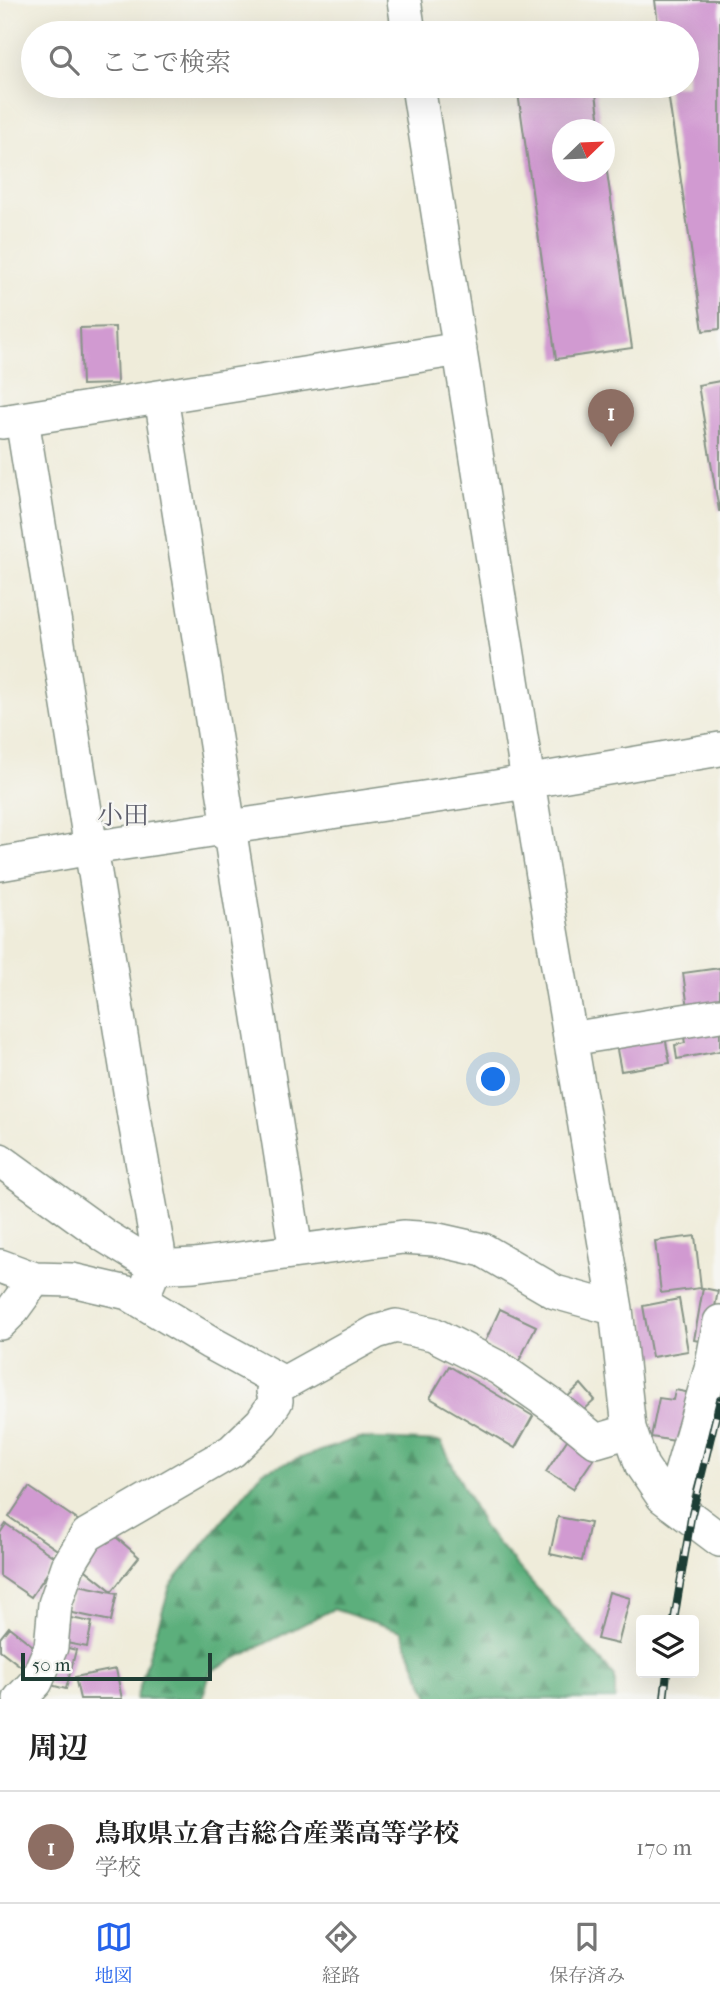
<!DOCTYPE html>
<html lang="ja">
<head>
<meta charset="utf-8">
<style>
	body { margin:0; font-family:"IM FELL French Canon","Noto Serif JP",serif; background:#f6f6f6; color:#222 }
	.controls { position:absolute; right:21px; bottom:21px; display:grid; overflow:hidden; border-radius:7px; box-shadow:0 7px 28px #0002 }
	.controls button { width:63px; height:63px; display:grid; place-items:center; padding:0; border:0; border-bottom:2px solid #e0e0e0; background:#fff; color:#222; font:35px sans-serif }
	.compass { position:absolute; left:552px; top:119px; width:63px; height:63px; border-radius:50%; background:#fff; box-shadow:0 7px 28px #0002; rotate:67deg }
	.scale { position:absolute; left:21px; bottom:18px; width:191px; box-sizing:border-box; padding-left:7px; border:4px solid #1f3d34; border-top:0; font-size:19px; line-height:24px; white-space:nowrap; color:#1f3d34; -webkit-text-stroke:5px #f6f6f2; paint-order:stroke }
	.you { position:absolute; left:494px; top:1080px; width:24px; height:24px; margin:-18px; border:5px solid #fff; border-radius:50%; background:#1a73e8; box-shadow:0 0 0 10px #1a73e833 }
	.badge { display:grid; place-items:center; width:46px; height:46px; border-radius:50%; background:#2563eb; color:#fff; font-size:23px; font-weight:700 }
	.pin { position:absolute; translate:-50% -58px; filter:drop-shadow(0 2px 4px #0008) }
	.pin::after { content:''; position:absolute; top:37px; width:24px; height:21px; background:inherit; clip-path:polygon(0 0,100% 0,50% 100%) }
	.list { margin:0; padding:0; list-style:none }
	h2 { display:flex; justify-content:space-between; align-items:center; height:91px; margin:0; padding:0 28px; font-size:30px }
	h2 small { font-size:23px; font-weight:400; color:#767676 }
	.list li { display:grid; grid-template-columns:46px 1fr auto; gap:21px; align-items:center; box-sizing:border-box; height:112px; padding:0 28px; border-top:2px solid #e0e0e0 }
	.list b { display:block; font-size:26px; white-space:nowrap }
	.list p { margin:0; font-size:23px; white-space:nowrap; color:#767676 }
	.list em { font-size:23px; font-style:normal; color:#767676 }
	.icon { flex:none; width:38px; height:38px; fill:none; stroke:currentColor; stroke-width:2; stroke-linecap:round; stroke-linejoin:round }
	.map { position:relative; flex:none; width:720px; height:1699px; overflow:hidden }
	.search { position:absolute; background:#fff; box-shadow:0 7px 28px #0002; left:21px; right:21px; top:21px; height:77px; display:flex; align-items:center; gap:18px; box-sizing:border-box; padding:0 24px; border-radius:38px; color:#767676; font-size:26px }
	.sheet { height:203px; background:#fff }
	nav { display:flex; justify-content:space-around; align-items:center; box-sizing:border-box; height:98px; border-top:2px solid #e0e0e0; background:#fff; font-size:19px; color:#767676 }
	nav a { display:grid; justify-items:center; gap:4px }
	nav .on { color:#2563eb }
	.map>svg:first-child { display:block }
	.forest { fill:url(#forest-firs); stroke:#3e7658; stroke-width:2 }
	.building { fill:#d19ad1 }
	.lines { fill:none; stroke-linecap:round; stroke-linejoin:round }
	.minor-casing { stroke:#879487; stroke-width:36 }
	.minor { stroke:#fff; stroke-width:33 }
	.rail-casing { stroke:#1f3d34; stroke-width:8 }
	.rail { stroke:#f6f6f2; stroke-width:5; stroke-dasharray:16; stroke-linecap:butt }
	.labels { text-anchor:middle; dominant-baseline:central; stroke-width:5; stroke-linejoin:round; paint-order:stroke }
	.quarter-label { font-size:26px; fill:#5d5e6b; stroke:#f6f6f2 }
</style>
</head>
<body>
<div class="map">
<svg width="720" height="1699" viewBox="0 0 720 1699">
	<defs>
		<pattern id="forest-firs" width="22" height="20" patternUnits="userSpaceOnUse" patternTransform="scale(1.75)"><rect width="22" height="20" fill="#5caf7c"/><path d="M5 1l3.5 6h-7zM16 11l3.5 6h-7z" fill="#4b9066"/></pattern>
	</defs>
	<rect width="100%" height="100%" fill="#f6f6f2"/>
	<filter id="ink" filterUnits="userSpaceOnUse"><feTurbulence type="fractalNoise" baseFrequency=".0143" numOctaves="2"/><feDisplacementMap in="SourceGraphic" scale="14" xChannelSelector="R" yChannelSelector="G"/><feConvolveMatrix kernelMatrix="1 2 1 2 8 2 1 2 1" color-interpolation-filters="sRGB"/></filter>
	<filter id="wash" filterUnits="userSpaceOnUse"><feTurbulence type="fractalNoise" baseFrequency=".00686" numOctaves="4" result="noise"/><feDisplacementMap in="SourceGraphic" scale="28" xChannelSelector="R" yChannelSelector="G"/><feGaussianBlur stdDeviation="1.57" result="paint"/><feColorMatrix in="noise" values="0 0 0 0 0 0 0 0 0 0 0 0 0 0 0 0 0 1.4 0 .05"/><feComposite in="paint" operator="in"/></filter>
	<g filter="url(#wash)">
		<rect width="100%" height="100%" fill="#efecda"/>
		<path class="forest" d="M 358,1438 L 441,1442 L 484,1528 L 615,1677 L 615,1699 L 430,1699 L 401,1631 L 333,1609 L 211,1671 L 202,1699 L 136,1699 L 170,1586 L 263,1471 Z"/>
		<g id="blocks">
			<path class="building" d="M 655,0 L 720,0 L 720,329 L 703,331 L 667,86 L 687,86 L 687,33 L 659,33 Z
				M 517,86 L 595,86 L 601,130 L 562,130 L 562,172 L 604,172 L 604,165 L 606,165 L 632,348 L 556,359 Z
				M 115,327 L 117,384 L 82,385 L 80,328 Z
				M 720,381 L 720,511 L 719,511 L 698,385 Z
				M 720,968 L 720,1003 L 688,1008 L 683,973 Z
				M 720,1019 L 720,1051 L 677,1059 L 675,1045 L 685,1043 L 682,1027 Z
				M 664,1031 L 670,1063 L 621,1071 L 615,1039 Z
				M 695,1236 L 701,1288 L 661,1293 L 655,1241 Z
				M 703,1288 L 718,1291 L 708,1343 L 694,1340 Z
				M 679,1299 L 688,1351 L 652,1357 L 643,1306 Z
				M 500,1309 L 536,1326 L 519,1361 L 484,1344 Z
				M 449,1366 L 533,1416 L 515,1448 L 430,1398 Z
				M 581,1384 L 595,1400 L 574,1419 L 560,1404 Z
				M 675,1390 L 696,1394 L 687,1443 L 651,1437 L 659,1398 L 673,1400 Z
				M 571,1434 L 598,1452 L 573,1489 L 546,1472 Z
				M 29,1487 L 79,1521 L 59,1551 L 9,1517 Z
				M 558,1517 L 590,1523 L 582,1561 L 550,1554 Z
				M 6,1524 L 57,1559 L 31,1597 L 0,1576 L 0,1533 Z
				M 109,1531 L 139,1557 L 112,1591 L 81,1566 Z
				M 74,1584 L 117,1593 L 111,1621 L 68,1612 Z
				M 609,1592 L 630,1598 L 618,1644 L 597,1639 Z
				M 60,1616 L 92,1622 L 87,1647 L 56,1641 Z
				M 9,1627 L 42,1653 L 27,1671 L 0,1650 L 0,1638 Z
				M 57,1645 L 76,1650 L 66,1689 L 47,1684 Z
				M 116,1669 L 122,1699 L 80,1699 L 75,1677 Z"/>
		</g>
	</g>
	<g filter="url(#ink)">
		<use href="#blocks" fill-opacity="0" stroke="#879487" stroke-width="2"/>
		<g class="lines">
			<g class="minor-casing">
				<path id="minor" d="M 404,0 L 409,33
					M 418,86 L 547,901 L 616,1309 L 629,1428 L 642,1466 L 663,1497 L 720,1540
					M 161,397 L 296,1251
					M 22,419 L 135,1122 L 158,1249 L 155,1267 L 141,1301
					M 2,422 L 460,349
					M 0,864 L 91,848 L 490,788 L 720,749
					M 570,1039 L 720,1015
					M 0,1160 L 105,1236 L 155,1267 L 194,1265 L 403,1237 L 434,1239 L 483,1250 L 555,1292 L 616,1309
					M 0,1266 L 35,1279 L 72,1280 L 128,1293 L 211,1343 L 284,1383
					M 0,1323 L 11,1312 L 35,1279
					M 672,1504 L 711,1369 L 720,1322
					M 20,1699 L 36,1682 L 51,1647 L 55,1604 L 68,1566 L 87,1535 L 232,1451 L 262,1422 L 276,1401 L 273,1391 L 284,1383 L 376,1332 L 396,1326 L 433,1334 L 499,1368 L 553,1406 L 596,1441 L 630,1431"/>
			</g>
			<use href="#minor" class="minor"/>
			<g class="rail-casing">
				<path id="rail" d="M 674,1620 L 691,1518 L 720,1400
					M 664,1699 L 667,1673"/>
			</g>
			<use href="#rail" class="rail"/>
		</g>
	</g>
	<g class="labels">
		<g class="quarter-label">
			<text x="123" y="815">小田</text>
		</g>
	</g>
</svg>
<div class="controls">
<button><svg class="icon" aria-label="layers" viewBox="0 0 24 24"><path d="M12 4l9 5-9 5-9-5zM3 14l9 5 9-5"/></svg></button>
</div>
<svg class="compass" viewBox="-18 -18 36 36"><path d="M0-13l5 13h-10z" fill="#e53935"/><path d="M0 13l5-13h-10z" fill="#767676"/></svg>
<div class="scale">50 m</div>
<div class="you"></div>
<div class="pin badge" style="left:611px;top:447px;background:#8d6e63">1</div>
<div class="search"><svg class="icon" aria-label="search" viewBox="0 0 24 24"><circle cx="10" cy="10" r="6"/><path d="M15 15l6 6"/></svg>ここで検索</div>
</div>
<section class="sheet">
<h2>周辺<small></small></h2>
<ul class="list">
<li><span class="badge" style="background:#8d6e63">1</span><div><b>鳥取県立倉吉総合産業高等学校</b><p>学校</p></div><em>170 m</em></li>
</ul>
</section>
<nav>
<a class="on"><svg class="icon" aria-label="map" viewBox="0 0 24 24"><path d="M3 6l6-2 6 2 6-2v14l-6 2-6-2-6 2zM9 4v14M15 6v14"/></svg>地図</a>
<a><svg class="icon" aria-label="directions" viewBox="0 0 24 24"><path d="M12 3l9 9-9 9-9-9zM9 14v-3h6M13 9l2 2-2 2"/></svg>経路</a>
<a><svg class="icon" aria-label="saved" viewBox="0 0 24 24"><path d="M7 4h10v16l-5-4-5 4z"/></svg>保存済み</a>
</nav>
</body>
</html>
